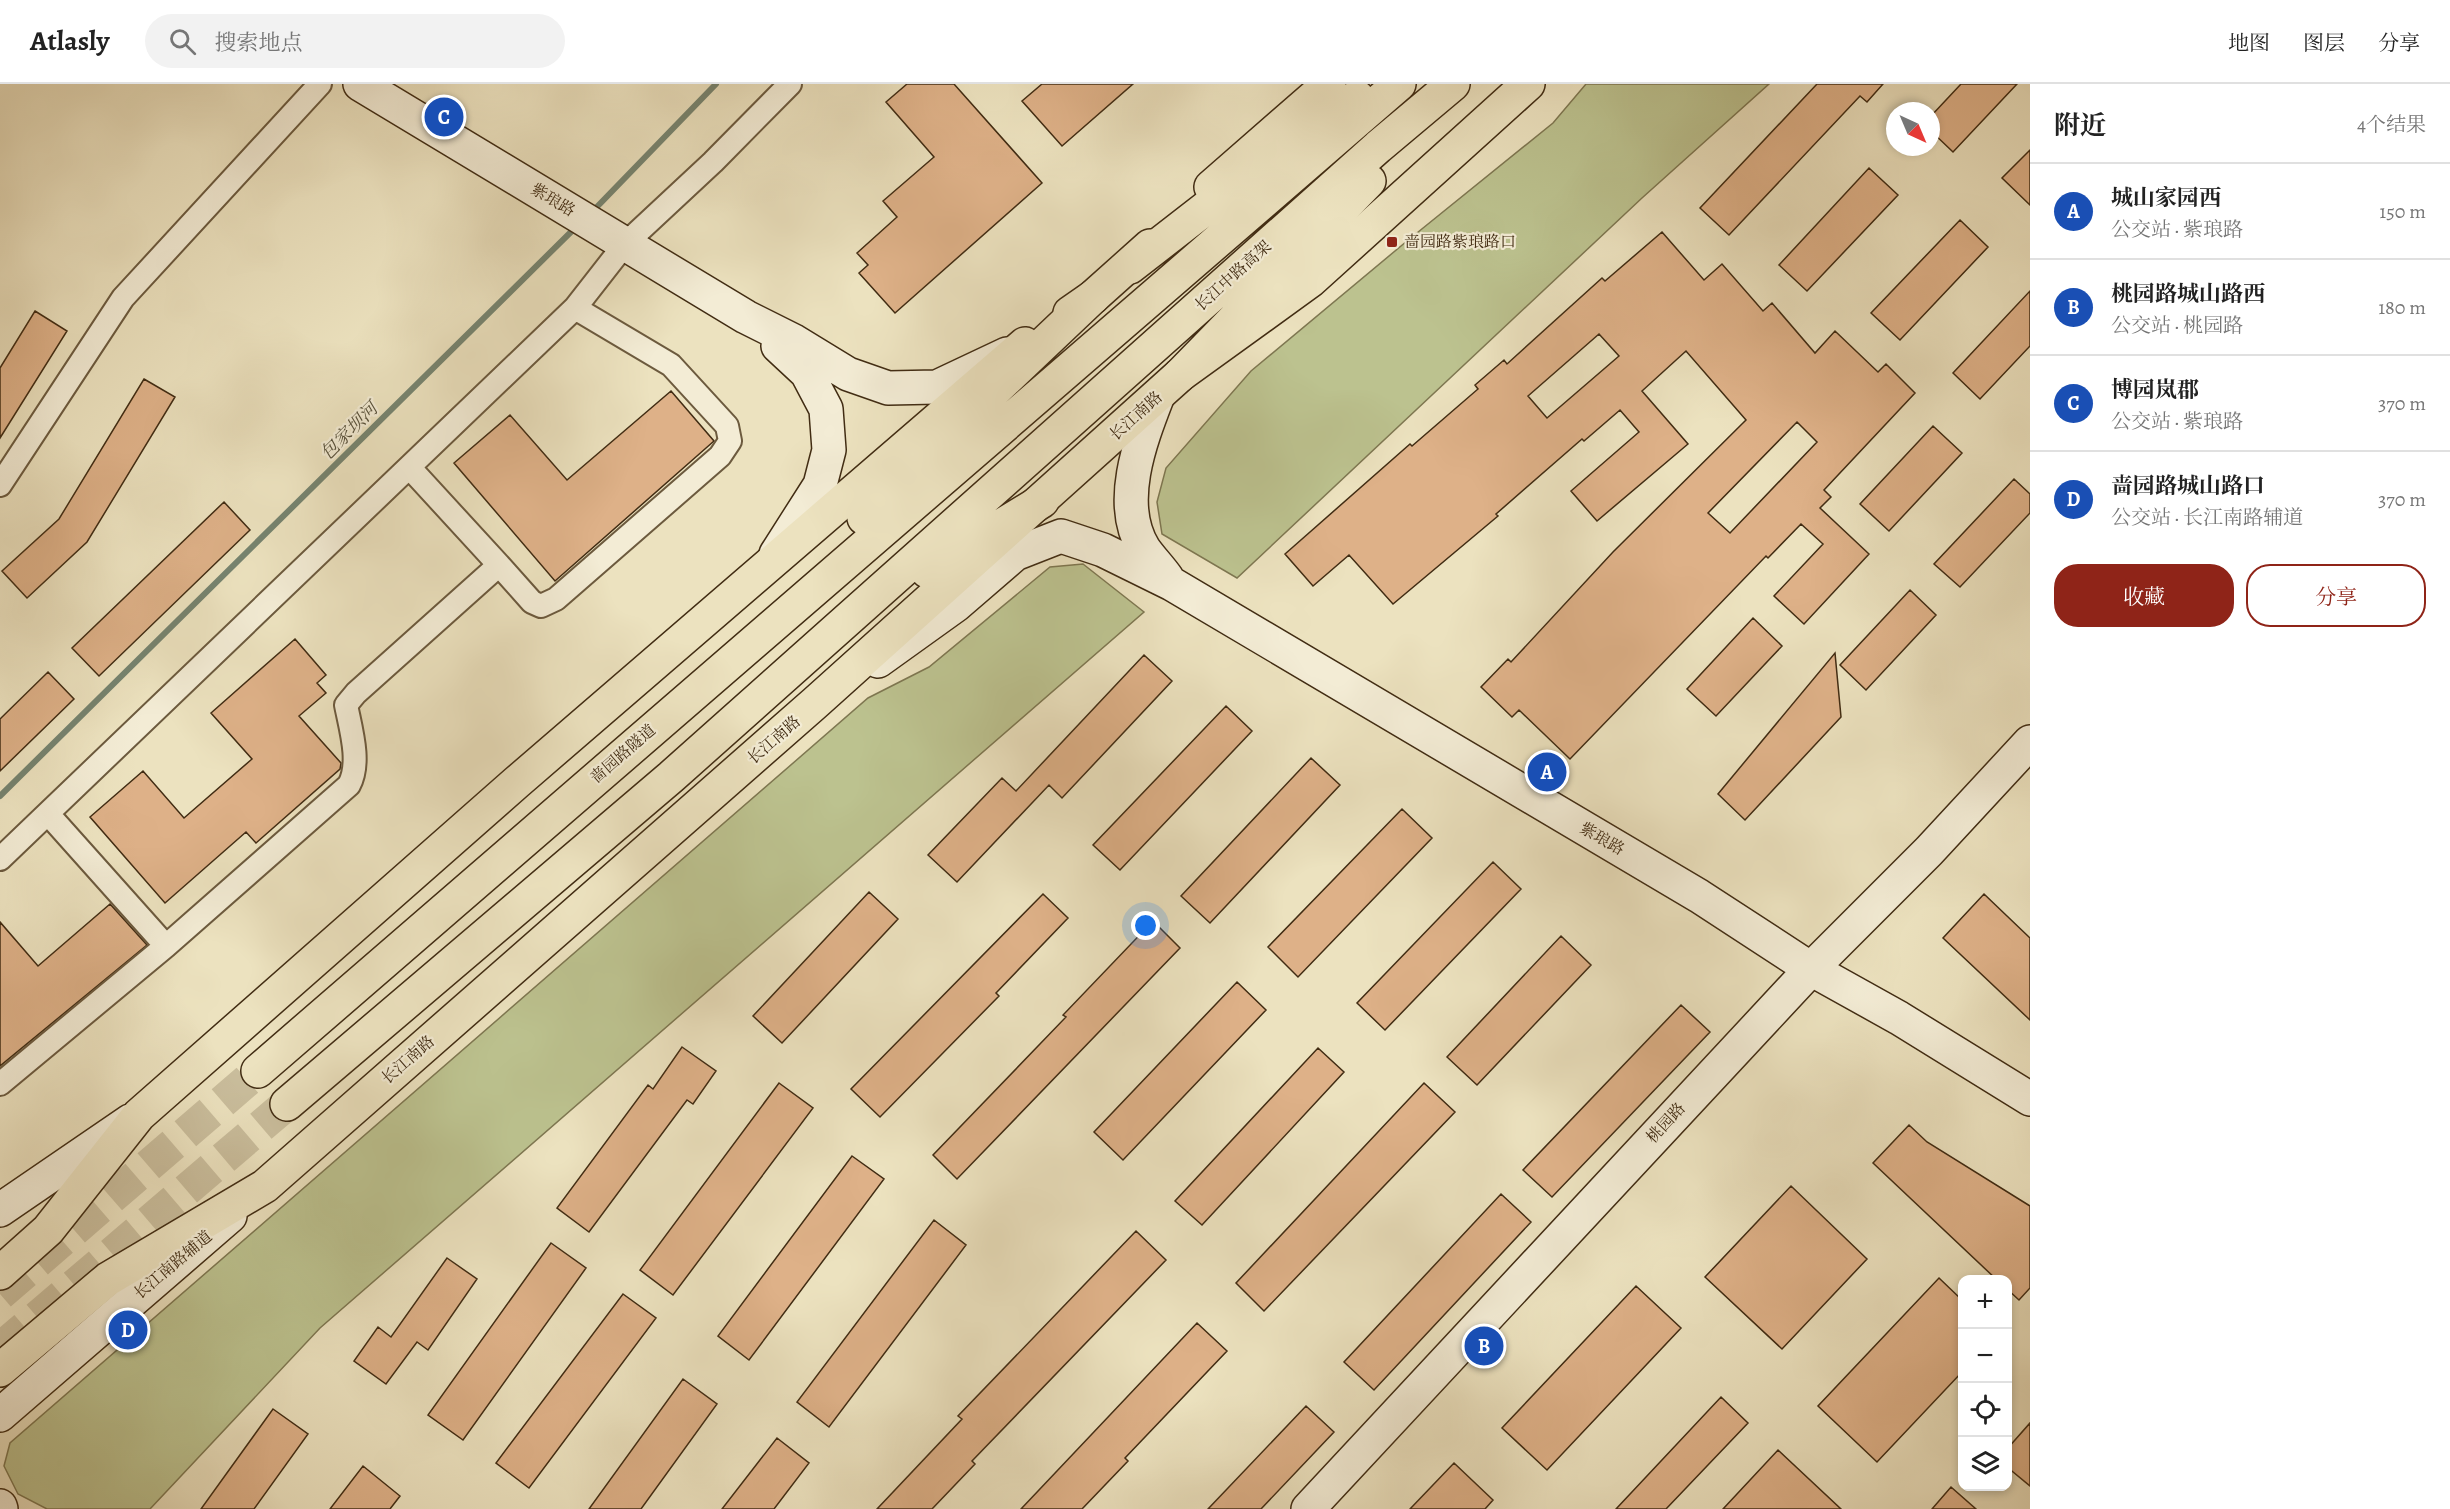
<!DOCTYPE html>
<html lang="zh">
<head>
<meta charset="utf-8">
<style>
	body { margin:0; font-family:Alegreya,"Noto Serif SC",serif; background:#f2f2f2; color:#222 }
	.controls { position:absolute; right:18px; bottom:18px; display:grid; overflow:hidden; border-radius:12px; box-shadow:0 3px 9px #0003 }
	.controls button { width:54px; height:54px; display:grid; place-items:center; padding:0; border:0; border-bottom:2px solid #e0e0e0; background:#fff; color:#222; font:30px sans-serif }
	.compass { position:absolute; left:1886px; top:18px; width:54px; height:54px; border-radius:50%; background:#fff; box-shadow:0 3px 9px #0003; rotate:136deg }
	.you { position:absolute; left:1146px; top:842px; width:21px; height:21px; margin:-15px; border:4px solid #fff; border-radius:50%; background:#1a73e8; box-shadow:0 0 0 9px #1a73e833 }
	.badge { display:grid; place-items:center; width:39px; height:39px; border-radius:50%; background:#8f2418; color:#fff; font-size:20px; font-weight:700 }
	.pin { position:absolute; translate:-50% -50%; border:3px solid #fff; box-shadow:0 2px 6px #0006 }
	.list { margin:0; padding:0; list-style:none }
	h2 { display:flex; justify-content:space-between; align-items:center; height:78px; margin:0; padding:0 24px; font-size:26px }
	h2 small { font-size:20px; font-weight:400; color:#767676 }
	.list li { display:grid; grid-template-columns:39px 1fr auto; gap:18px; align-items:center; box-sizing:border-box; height:96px; padding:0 24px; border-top:2px solid #e0e0e0 }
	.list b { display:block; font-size:22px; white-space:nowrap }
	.list p { margin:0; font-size:20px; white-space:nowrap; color:#767676 }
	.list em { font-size:20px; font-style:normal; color:#767676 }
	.actions { display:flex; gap:12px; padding:18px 24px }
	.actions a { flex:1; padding:14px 0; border:2px solid #8f2418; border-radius:24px; text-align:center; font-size:21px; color:#8f2418 }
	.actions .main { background:#8f2418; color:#fff }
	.icon { flex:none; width:33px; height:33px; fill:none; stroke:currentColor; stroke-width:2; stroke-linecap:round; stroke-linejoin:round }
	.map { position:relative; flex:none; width:2030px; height:1425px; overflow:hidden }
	header { display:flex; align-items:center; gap:36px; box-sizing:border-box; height:84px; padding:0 30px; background:#fff; border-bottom:2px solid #e0e0e0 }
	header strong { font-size:28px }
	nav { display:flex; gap:33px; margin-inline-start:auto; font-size:21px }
	.search { width:420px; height:54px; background:#f2f2f2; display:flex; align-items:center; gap:15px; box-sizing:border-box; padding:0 21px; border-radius:33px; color:#767676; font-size:22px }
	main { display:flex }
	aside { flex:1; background:#fff }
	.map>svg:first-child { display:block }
	.green { fill:#bcc28f; stroke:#7e7751; stroke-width:1.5 }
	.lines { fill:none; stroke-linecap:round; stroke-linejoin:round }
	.stream { stroke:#768470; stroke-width:6 }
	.building { fill:#deb188; stroke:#412c13; stroke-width:1.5; fill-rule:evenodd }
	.highway-tunnel { stroke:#cabe9d; stroke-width:33; stroke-dasharray:33 16; stroke-linecap:butt }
	.street-casing { stroke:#6c5a3e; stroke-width:26 }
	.secondary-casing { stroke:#412c13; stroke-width:36 }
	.primary-casing { stroke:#412c13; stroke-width:36 }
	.highway-casing { stroke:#412c13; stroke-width:36 }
	.street { stroke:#f3ecd5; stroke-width:22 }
	.secondary { stroke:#f3ecd5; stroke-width:33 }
	.primary { stroke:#ece2bf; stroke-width:33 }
	.highway { stroke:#ece2bf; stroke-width:33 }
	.poi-dot { fill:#8f2418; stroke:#f3ecd5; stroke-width:2 }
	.labels { text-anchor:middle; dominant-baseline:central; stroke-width:4.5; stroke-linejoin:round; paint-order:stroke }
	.street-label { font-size:16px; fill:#412c13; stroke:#f3ecd5 }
	.poi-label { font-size:16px; fill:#412c13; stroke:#f3ecd5; text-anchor:start }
	.water-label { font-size:18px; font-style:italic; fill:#57503a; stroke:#f3ecd5 }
</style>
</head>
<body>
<header>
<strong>Atlasly</strong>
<div class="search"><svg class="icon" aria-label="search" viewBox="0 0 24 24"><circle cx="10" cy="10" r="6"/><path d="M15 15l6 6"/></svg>搜索地点</div>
<nav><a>地图</a><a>图层</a><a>分享</a></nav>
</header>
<main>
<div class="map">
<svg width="2030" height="1425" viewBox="0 0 2030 1425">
	<rect width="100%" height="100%" fill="#ece2bf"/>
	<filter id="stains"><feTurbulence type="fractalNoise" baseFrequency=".00333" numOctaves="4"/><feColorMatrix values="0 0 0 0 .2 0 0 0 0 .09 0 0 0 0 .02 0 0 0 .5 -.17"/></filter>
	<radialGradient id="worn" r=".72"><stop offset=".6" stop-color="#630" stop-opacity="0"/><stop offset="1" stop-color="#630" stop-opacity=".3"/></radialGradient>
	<path class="green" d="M 1586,0 L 1769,0 L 1642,114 L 1237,494 L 1162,450 L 1157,418 L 1166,384 L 1251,287 L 1407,157 L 1553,39 Z
		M 1083,480 L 1144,528 L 320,1244 L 150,1425 L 47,1425 L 18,1410 L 4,1382 L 10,1359 L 868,614 L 929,583 L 1050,483 Z"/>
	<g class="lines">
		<path class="stream" d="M 591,129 L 716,0
			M 0,712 L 577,142"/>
	</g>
	<path class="building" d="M 907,0 L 954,0 L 1042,99 L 895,229 L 859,189 L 868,181 L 857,169 L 897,133 L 883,117 L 934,73 L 886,18 Z
		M 1042,0 L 1133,0 L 1062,62 L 1022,17 Z
		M 1817,0 L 1883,0 L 1867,18 L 1860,12 L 1729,151 L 1700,124 Z
		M 1961,0 L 2017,0 L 1953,68 L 1931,47 L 1931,32 Z
		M 2030,66 L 2030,121 L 2002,94 Z
		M 1869,84 L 1898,111 L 1807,207 L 1779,181 Z
		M 1960,136 L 1988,163 L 1900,256 L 1871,229 Z
		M 1662,148 L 1704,196 L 1722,180 L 1763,227 L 1772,219 L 1815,269 L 1835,247 L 1878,288 L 1886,280 L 1915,309 L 1824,406 L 1831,413 L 1820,424 L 1869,470 L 1804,540 L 1774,512 L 1823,460 L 1801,440 L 1768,474 L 1766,472 L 1570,675 L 1519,626 L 1512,633 L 1481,603 L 1508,575 L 1511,578 L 1613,468 L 1746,336 L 1686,267 L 1642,307 L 1688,360 L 1597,437 L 1571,407 L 1639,348 L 1620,326 L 1584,357 L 1582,355 L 1496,430 L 1498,432 L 1393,520 L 1349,471 L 1313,502 L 1285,470 L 1410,360 L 1412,362 L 1478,305 L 1475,301 L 1504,276 L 1507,280 L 1602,194 L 1605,197 ZM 1599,250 L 1619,272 L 1547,334 L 1528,312 ZM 1797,338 L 1817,358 L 1730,449 L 1708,429 Z
		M 2030,207 L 2030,262 L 1980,315 L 1953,289 Z
		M 35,227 L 67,247 L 0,354 L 0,284 Z
		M 144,295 L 175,313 L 87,458 L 27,514 L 2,487 L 59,435 Z
		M 671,307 L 714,357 L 555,497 L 454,379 L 510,331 L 567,396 Z
		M 1933,342 L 1962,369 L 1889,447 L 1860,420 Z
		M 2014,395 L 2030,410 L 2030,429 L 1960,503 L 1934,480 Z
		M 224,418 L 250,446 L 99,592 L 72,564 Z
		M 1910,506 L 1936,531 L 1866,606 L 1840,581 Z
		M 1753,534 L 1782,562 L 1716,632 L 1687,605 Z
		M 295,555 L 326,591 L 317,599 L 326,609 L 299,632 L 341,679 L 340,685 L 256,759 L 246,748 L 165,819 L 90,733 L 143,687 L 184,734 L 252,675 L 211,629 Z
		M 1835,569 L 1841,633 L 1745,736 L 1718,710 Z
		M 1144,571 L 1172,597 L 1062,714 L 1049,701 L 957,798 L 928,771 L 1002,694 L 1016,707 Z
		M 48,588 L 74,615 L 0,687 L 0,635 Z
		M 1226,622 L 1252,647 L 1120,786 L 1093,761 Z
		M 1311,674 L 1340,701 L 1210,839 L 1181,812 Z
		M 1402,725 L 1432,754 L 1298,893 L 1268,863 Z
		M 1493,778 L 1521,805 L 1385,946 L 1357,919 Z
		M 869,808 L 898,835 L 782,959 L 753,932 Z
		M 1043,810 L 1068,834 L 996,909 L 999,912 L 880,1033 L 851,1005 Z
		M 1984,810 L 2030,854 L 2030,936 L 1943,854 Z
		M 110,820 L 147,861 L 0,982 L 0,838 L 38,882 Z
		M 1153,837 L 1180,864 L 957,1095 L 933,1071 L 1066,933 L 1063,931 Z
		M 1561,852 L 1591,881 L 1477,1001 L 1447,973 Z
		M 1237,898 L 1266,926 L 1123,1076 L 1094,1048 Z
		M 1681,921 L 1710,948 L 1552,1113 L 1523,1086 Z
		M 682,963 L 716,987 L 693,1020 L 687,1016 L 589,1148 L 557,1124 L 648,1001 L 653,1005 Z
		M 1318,964 L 1344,988 L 1202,1141 L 1175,1117 Z
		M 779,999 L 813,1024 L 673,1211 L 640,1186 Z
		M 1424,999 L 1455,1028 L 1264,1227 L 1236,1199 Z
		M 1909,1041 L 1927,1058 L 2030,1122 L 2030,1204 L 2019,1216 L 2007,1205 L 2007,1196 L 1997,1196 L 1873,1079 Z
		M 852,1072 L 884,1095 L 749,1276 L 718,1252 Z
		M 1791,1102 L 1867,1175 L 1782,1265 L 1705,1193 Z
		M 1501,1110 L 1531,1138 L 1374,1306 L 1344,1278 Z
		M 934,1136 L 966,1161 L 829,1343 L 797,1318 Z
		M 1136,1147 L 1166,1176 L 972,1377 L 975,1380 L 932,1425 L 877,1425 L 962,1335 L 958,1332 Z
		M 551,1159 L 586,1184 L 463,1356 L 428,1331 Z
		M 447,1174 L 477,1195 L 428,1266 L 417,1258 L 386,1300 L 354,1277 L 378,1243 L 391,1253 Z
		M 1939,1194 L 1962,1216 L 1962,1288 L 1877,1378 L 1818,1322 Z
		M 1636,1202 L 1681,1244 L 1547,1386 L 1502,1344 Z
		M 623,1210 L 656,1234 L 529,1404 L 496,1379 Z
		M 1197,1239 L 1227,1267 L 1125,1374 L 1128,1377 L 1082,1425 L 1021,1425 Z
		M 683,1295 L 717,1320 L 641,1425 L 589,1425 Z
		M 1721,1313 L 1748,1339 L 1666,1425 L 1616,1425 Z
		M 1306,1322 L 1334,1348 L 1261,1425 L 1208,1425 Z
		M 273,1325 L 308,1350 L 254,1425 L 201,1425 Z
		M 2030,1339 L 2030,1402 L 2007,1383 L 2007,1365 Z
		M 777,1354 L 809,1379 L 774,1425 L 722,1425 Z
		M 1778,1366 L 1841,1425 L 1723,1425 Z
		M 1454,1379 L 1493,1416 L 1485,1425 L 1410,1425 Z
		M 363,1382 L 400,1412 L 390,1425 L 330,1425 Z
		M 1951,1403 L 1976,1425 L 1932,1425 Z"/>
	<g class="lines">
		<path class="highway-tunnel" d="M 0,1210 L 258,987
			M 0,1265 L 287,1020"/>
		<g class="street-casing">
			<path id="street" d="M 410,384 L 499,481
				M 0,401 L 123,214 L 320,0
				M 49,731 L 166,862
				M 0,775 L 575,224 L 625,160 L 713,78 L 790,0
				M 0,1000 L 166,862 L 349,701 C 361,679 351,646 346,621 L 356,609 L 499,481 L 532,518 L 541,522 L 556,515 L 720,372 L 730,357 L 727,342 L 671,281 L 575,224"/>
		</g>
		<g class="secondary-casing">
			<path id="secondary" d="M 360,0 L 746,233 L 794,257 L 848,290 L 888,304 L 937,303 L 1007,270
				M 1157,314 C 1140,358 1116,420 1144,465 C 1151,475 1160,484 1167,494
				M 776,470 L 820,401 L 829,366 L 826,325 L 807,289 L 778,262
				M 878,577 L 956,521 L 1015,470 L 1061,452 L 1103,466 L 1172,500 L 1699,812 L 1811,885 L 1899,934 L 2030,1015
				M 0,1126 L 130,1037
				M 0,1331 L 230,1132
				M 0,1422 L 1,1425
				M 1308,1425 L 1811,885 L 1929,767 L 2030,658"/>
		</g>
		<g class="primary-casing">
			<path id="primary" d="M 1211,103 L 1329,0
				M 1070,229 L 1093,213 L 1150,162
				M 0,1189 L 48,1146 L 139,1031 L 517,698 L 1025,260
				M 0,1286 L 108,1195 L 265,1102 L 815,619 L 1180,291 L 1310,197 L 1528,0"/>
		</g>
		<g class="highway-casing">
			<path id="highway" d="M 1130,183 L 1309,44 L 1357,13
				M 1180,291 L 1369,97
				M 864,434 L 958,341 L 1093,213
				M 927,487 L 1042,417
				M 258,987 L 1399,0
				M 287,1020 L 671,693 L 1378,63 L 1453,0"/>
		</g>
		<use href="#street" class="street"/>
		<use href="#secondary" class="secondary"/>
		<use href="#primary" class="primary"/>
		<use href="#highway" class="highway"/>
	</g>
	<rect class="poi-dot" x="1386" y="152" width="12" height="12" rx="3"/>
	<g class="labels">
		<g class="street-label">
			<text transform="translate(553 116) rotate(31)">紫琅路</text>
			<text transform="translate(1233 192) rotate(-42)">长江中路高架</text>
			<text transform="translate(1136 332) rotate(-42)">长江南路</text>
			<text transform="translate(774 656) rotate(-41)">长江南路</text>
			<text transform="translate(623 670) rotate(-41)">啬园路隧道</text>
			<text transform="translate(1602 755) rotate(30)">紫琅路</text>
			<text transform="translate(408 976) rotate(-41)">长江南路</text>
			<text transform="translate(1666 1039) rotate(-47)">桃园路</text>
			<text transform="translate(173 1181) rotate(-40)">长江南路辅道</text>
		</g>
		<g class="poi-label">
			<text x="1404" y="158">啬园路紫琅路口</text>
		</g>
		<g class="water-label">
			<text transform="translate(349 347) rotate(-45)">包家坝河</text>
		</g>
	</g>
	<rect width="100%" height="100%" filter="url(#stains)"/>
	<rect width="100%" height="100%" fill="url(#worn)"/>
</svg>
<div class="controls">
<button>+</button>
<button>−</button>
<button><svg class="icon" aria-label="locate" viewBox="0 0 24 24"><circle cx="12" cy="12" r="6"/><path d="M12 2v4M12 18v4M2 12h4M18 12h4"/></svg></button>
<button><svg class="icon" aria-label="layers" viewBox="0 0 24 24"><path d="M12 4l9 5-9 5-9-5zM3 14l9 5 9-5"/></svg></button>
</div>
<svg class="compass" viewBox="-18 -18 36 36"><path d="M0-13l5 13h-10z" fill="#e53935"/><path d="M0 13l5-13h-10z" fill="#767676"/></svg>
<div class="you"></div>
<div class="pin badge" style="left:1547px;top:688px;background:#1a4fb4">A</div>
<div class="pin badge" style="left:1484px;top:1262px;background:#1a4fb4">B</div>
<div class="pin badge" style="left:444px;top:33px;background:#1a4fb4">C</div>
<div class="pin badge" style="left:128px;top:1246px;background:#1a4fb4">D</div>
</div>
<aside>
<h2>附近<small>4个结果</small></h2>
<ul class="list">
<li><span class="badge" style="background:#1a4fb4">A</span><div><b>城山家园西</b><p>公交站 · 紫琅路</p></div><em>150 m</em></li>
<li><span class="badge" style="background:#1a4fb4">B</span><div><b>桃园路城山路西</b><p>公交站 · 桃园路</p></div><em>180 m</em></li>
<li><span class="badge" style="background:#1a4fb4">C</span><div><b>博园岚郡</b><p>公交站 · 紫琅路</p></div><em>370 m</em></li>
<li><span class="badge" style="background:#1a4fb4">D</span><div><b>啬园路城山路口</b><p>公交站 · 长江南路辅道</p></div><em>370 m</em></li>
</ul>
<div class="actions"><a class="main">收藏</a><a>分享</a></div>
</aside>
</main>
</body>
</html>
